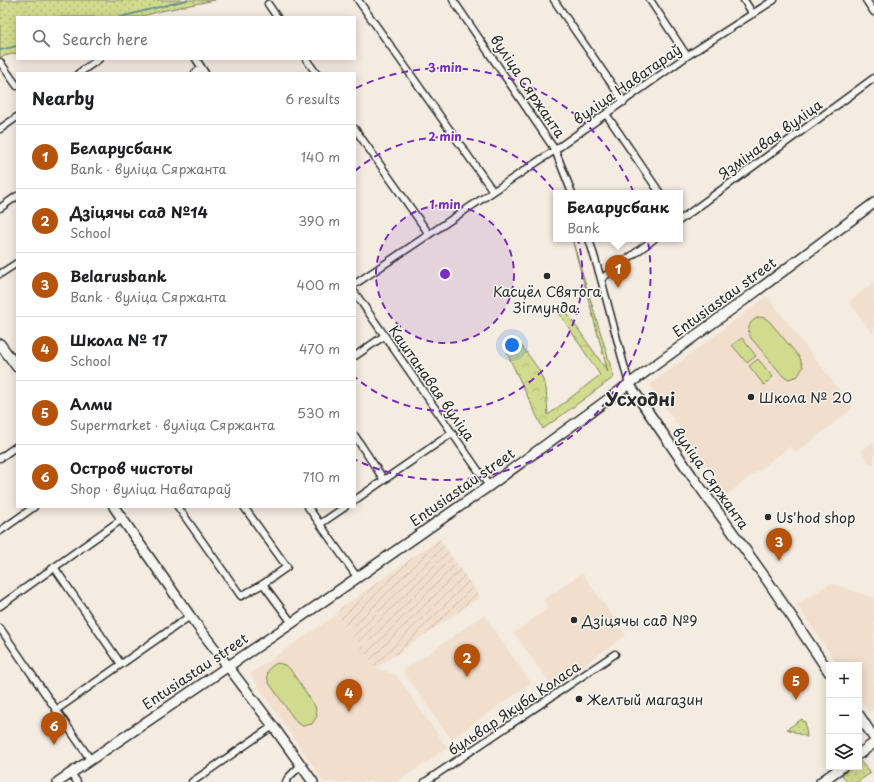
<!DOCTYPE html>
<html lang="en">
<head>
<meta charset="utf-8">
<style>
	body { margin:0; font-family:"Playpen Sans",sans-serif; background:#f6f6f6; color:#202124 }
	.controls { position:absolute; right:12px; bottom:12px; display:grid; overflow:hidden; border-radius:0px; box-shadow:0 2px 10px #0003 }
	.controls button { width:36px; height:36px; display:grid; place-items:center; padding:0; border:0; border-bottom:1px solid #e0e0e0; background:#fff; color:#202124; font:20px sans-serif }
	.you { position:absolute; left:512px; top:345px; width:14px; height:14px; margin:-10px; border:3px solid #fff; border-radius:50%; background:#1a73e8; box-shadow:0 0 0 6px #1a73e833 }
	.badge { display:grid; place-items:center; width:26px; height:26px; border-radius:50%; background:#b45309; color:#fff; font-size:13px; font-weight:700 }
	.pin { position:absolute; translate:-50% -33px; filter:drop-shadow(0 1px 2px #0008) }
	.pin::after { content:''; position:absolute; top:21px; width:14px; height:12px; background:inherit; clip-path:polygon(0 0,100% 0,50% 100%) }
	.popup { position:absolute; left:553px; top:190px; width:130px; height:52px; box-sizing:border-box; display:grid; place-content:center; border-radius:0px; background:#fff; filter:drop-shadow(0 1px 3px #0005); font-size:13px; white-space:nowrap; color:#757577 }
	.popup b { font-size:15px; color:#202124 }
	.popup::after { content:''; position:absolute; left:50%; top:100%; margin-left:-8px; border:8px solid transparent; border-top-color:#fff }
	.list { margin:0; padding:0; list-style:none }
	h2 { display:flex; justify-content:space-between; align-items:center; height:52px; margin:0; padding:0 16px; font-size:17px }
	h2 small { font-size:13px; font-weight:400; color:#757577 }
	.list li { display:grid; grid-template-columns:26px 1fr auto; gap:12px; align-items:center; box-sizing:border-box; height:64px; padding:0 16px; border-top:1px solid #e0e0e0 }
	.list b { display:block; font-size:15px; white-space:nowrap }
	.list p { margin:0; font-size:13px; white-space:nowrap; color:#757577 }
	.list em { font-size:13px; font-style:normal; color:#757577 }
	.icon { flex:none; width:22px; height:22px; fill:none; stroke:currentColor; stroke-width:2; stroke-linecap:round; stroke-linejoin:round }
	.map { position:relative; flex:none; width:874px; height:782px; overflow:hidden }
	.search { position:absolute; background:#fff; box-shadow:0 2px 10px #0003; left:16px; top:16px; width:340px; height:44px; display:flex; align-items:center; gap:10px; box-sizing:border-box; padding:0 14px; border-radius:0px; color:#757577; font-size:15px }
	.panel { position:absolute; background:#fff; box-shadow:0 2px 10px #0003; left:16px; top:72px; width:340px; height:436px; border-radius:0px }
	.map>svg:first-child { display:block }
	.built { fill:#f1decc }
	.industrial { fill:url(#industrial-furrows) }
	.green { fill:url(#green-dots); stroke:#7e835c }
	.forest { fill:url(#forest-crowns); stroke:#7e835c }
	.pitch { fill:#d0db8d; stroke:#7e835c }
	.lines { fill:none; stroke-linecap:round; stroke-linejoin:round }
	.stream { stroke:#5c8996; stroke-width:1.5 }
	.street-casing { stroke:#2b2b2b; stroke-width:9 }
	.secondary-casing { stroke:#2b2b2b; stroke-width:12 }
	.street { stroke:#f6f6f2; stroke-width:6 }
	.secondary { stroke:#f6f6f2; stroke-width:9 }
	.ring { fill:none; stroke:#7b2cbf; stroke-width:2; stroke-dasharray:7 5 }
	.poi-dot { fill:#2b2b2b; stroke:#f6f6f2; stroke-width:1.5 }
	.labels { text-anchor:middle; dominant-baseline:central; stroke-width:3; stroke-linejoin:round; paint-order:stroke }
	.street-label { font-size:14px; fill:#2b2b2b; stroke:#f6f6f2 }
	.poi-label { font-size:14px; fill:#2b2b2b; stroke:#f6f6f2; text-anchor:start }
	.district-label { font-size:18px; font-weight:bold; fill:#2b2b2b; stroke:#f6f6f2 }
	.centre { fill:#7b2cbf; stroke:#f6f6f2; stroke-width:2 }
	.ring-label { font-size:12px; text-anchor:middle; font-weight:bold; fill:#7b2cbf; stroke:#f6f6f2; stroke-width:3; stroke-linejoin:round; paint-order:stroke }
</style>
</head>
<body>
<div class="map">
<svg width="874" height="782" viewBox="0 0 874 782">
	<defs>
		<pattern id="industrial-furrows" width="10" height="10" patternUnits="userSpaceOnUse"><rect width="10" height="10" fill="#f1decc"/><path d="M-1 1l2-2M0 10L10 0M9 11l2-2" fill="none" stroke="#cfbfaf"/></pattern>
		<pattern id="green-dots" width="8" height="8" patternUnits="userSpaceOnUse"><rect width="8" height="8" fill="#d0db8d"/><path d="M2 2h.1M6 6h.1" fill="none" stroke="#b3bc7a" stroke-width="1.8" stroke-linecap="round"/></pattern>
		<pattern id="forest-crowns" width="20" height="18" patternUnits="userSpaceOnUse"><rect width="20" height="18" fill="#d0db8d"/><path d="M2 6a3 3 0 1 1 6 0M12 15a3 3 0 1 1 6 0" fill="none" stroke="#b3bc7a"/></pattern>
	</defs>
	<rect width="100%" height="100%" fill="#f4ebe1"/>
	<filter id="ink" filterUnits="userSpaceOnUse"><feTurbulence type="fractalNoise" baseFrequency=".025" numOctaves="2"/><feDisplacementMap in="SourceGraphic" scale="8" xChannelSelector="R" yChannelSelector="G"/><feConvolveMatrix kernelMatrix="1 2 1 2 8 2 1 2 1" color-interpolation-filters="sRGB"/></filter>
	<g filter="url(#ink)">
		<path class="built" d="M 874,282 L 874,335 L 849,302 Z
			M 767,296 L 853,408 L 797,452 L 789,447 L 726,495 L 650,385 Z
			M 874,442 L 874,465 L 869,463 L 861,451 Z
			M 582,573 L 626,635 L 553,687 L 514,633 L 549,608 L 544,600 Z
			M 829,584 L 837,585 L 874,598 L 874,708 L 869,712 L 859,696 L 859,665 L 838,665 L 797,605 Z
			M 336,615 L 376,668 L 396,675 L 447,748 L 397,782 L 324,782 L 250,674 Z
			M 484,615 L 531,683 L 451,739 L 403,671 Z"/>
		<path class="industrial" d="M 439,539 L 480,597 L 376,668 L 336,615 L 341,608 Z"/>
		<path class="green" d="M 0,0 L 215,0 L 161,11 L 139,17 L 17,17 L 17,53 L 0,57 Z
			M 802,719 L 805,722 L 807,737 L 787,729 Z
			M 859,761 L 860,761 L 871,773 L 857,782 L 847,782 L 842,775 L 852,767 L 859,767 Z"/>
		<path class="forest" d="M 572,239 L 614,377 L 543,429 L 507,353 L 521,345 L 539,370 L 546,388 L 548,415 L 600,375 L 559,313 L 562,306 L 608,372 Z"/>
		<path class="pitch" d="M 759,317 L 765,318 L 770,322 L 800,358 L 803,367 L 798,376 L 789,379 L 783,376 L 751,338 C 746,329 749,321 759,317 Z
			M 742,338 L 756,356 L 747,363 L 732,345 Z
			M 758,359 L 773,377 L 764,385 L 749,366 Z
			M 278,663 L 285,665 L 290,669 L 315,706 L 317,716 L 312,724 L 303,726 L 297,723 L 269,683 C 265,674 268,666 278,663 Z"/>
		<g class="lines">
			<path class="stream" d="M 120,17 L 187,0
				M 0,50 L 17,46"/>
			<g class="street-casing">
				<path id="street" d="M 358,0 L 493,191
					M 453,0 L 555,150 L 572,193
					M 554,0 L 624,102
					M 650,0 L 687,56
					M 744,0 L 753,14
					M 866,0 L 874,12
					M 268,4 L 277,17
					M 196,59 L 205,73
					M 306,59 L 316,73
					M 0,62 L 17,86
					M 79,73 L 99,59
					M 195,73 L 202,68
					M 606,114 L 660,193
					M 0,129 L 17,117
					M 355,129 L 429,234
					M 0,208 L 17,196
					M 680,220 L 874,78
					M 589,239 L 601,279 L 629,384
					M 0,274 L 17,263
					M 601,279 L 654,239
					M 355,284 L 555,150 L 687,56 L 774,0
					M 355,293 L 489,486
					M 355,356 L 384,336
					M 355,436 L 384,480
					M 0,458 L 17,446
					M 355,500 L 452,433
					M 178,507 L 241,596 L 263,584 L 287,567 L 244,507
					M 308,507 L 357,577
					M 320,524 L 345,507
					M 0,531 L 34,507
					M 54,567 L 121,664
					M 263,584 L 292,623
					M 0,606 L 122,519
					M 0,628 L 90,759
					M 56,710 L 190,616
					M 71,773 L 77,782
					M 192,782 L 273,726
					M 286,782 L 288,778 L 301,765
					M 425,782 L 615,654"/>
			</g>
			<g class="secondary-casing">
				<path id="secondary" d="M 0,344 L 17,367
					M 629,384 L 692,476 L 767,580 L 829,672
					M 114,507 L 190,616 L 273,726 L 313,782
					M 859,715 L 874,738
					M 859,754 L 874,743
					M 58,782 L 292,623 L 489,486 L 754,293 L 874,203
					M 821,782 L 842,767"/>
			</g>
			<use href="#street" class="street"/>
			<use href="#secondary" class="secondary"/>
		</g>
	</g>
	<circle cx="445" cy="274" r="69" fill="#7b2cbf" fill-opacity=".12"/>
	<g class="ring">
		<circle cx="445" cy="274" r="69"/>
		<path d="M355 171A137 137 0 1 1 355 377"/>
		<path d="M356 88A206 206 0 1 1 356 460"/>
	</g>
	<g class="poi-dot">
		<circle cx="547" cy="276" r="4"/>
		<circle cx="751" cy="397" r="4"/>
		<circle cx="768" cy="517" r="4"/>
		<circle cx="574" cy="620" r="4"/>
		<circle cx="579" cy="699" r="4"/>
	</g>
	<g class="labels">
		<g class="street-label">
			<text transform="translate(627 84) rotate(-35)">вуліца Наватараў</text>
			<text transform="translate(528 86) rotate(56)">вуліца Сяржанта</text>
			<text transform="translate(770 139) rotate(-36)">Язмінавая вуліца</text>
			<text transform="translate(724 297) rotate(-36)">Entusiastau street</text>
			<text transform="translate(432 383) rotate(55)">Каштанавая вуліца</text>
			<text transform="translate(711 478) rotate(55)">вуліца Сяржанта</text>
			<text transform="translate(462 487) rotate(-35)">Entusiastau street</text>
			<text transform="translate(195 671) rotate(-34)">Entusiastau street</text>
			<text transform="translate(514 708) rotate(-34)">бульвар Якуба Коласа</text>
		</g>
		<g class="poi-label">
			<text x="547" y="291" text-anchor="middle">Касцёл Святога<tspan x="547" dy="16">Зігмунда.</tspan></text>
			<text x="759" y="397">Школа № 20</text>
			<text x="776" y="517">Us'hod shop</text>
			<text x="582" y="620">Дзіцячы сад №9</text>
			<text x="587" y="699">Желтый магазин</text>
		</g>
		<g class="district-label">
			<text x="640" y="398">Усходні</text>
		</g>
	</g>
	<circle cx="445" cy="274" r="6" class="centre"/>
	<g class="ring-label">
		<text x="445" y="72">3 min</text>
		<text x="445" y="141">2 min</text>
		<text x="445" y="209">1 min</text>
	</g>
</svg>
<div class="controls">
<button>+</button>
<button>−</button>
<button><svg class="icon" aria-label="layers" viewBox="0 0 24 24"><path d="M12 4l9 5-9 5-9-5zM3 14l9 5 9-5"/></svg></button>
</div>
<div class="you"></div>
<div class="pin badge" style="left:618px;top:288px">1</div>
<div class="popup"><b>Беларусбанк</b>Bank</div>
<div class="pin badge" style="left:467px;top:677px">2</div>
<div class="pin badge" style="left:779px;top:561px">3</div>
<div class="pin badge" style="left:349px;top:712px">4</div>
<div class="pin badge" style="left:796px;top:700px">5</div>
<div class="pin badge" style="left:54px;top:745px">6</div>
<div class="search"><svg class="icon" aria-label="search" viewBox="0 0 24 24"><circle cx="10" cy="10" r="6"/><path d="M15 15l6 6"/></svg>Search here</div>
<section class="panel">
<h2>Nearby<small>6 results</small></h2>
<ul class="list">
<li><span class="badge">1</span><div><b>Беларусбанк</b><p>Bank · вуліца Сяржанта</p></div><em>140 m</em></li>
<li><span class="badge">2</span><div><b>Дзіцячы сад №14</b><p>School</p></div><em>390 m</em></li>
<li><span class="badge">3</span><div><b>Belarusbank</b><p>Bank · вуліца Сяржанта</p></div><em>400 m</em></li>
<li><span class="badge">4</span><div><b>Школа № 17</b><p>School</p></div><em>470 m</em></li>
<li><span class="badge">5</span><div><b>Алми</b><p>Supermarket · вуліца Сяржанта</p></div><em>530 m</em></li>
<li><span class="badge">6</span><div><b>Остров чистоты</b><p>Shop · вуліца Наватараў</p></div><em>710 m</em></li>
</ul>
</section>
</div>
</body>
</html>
